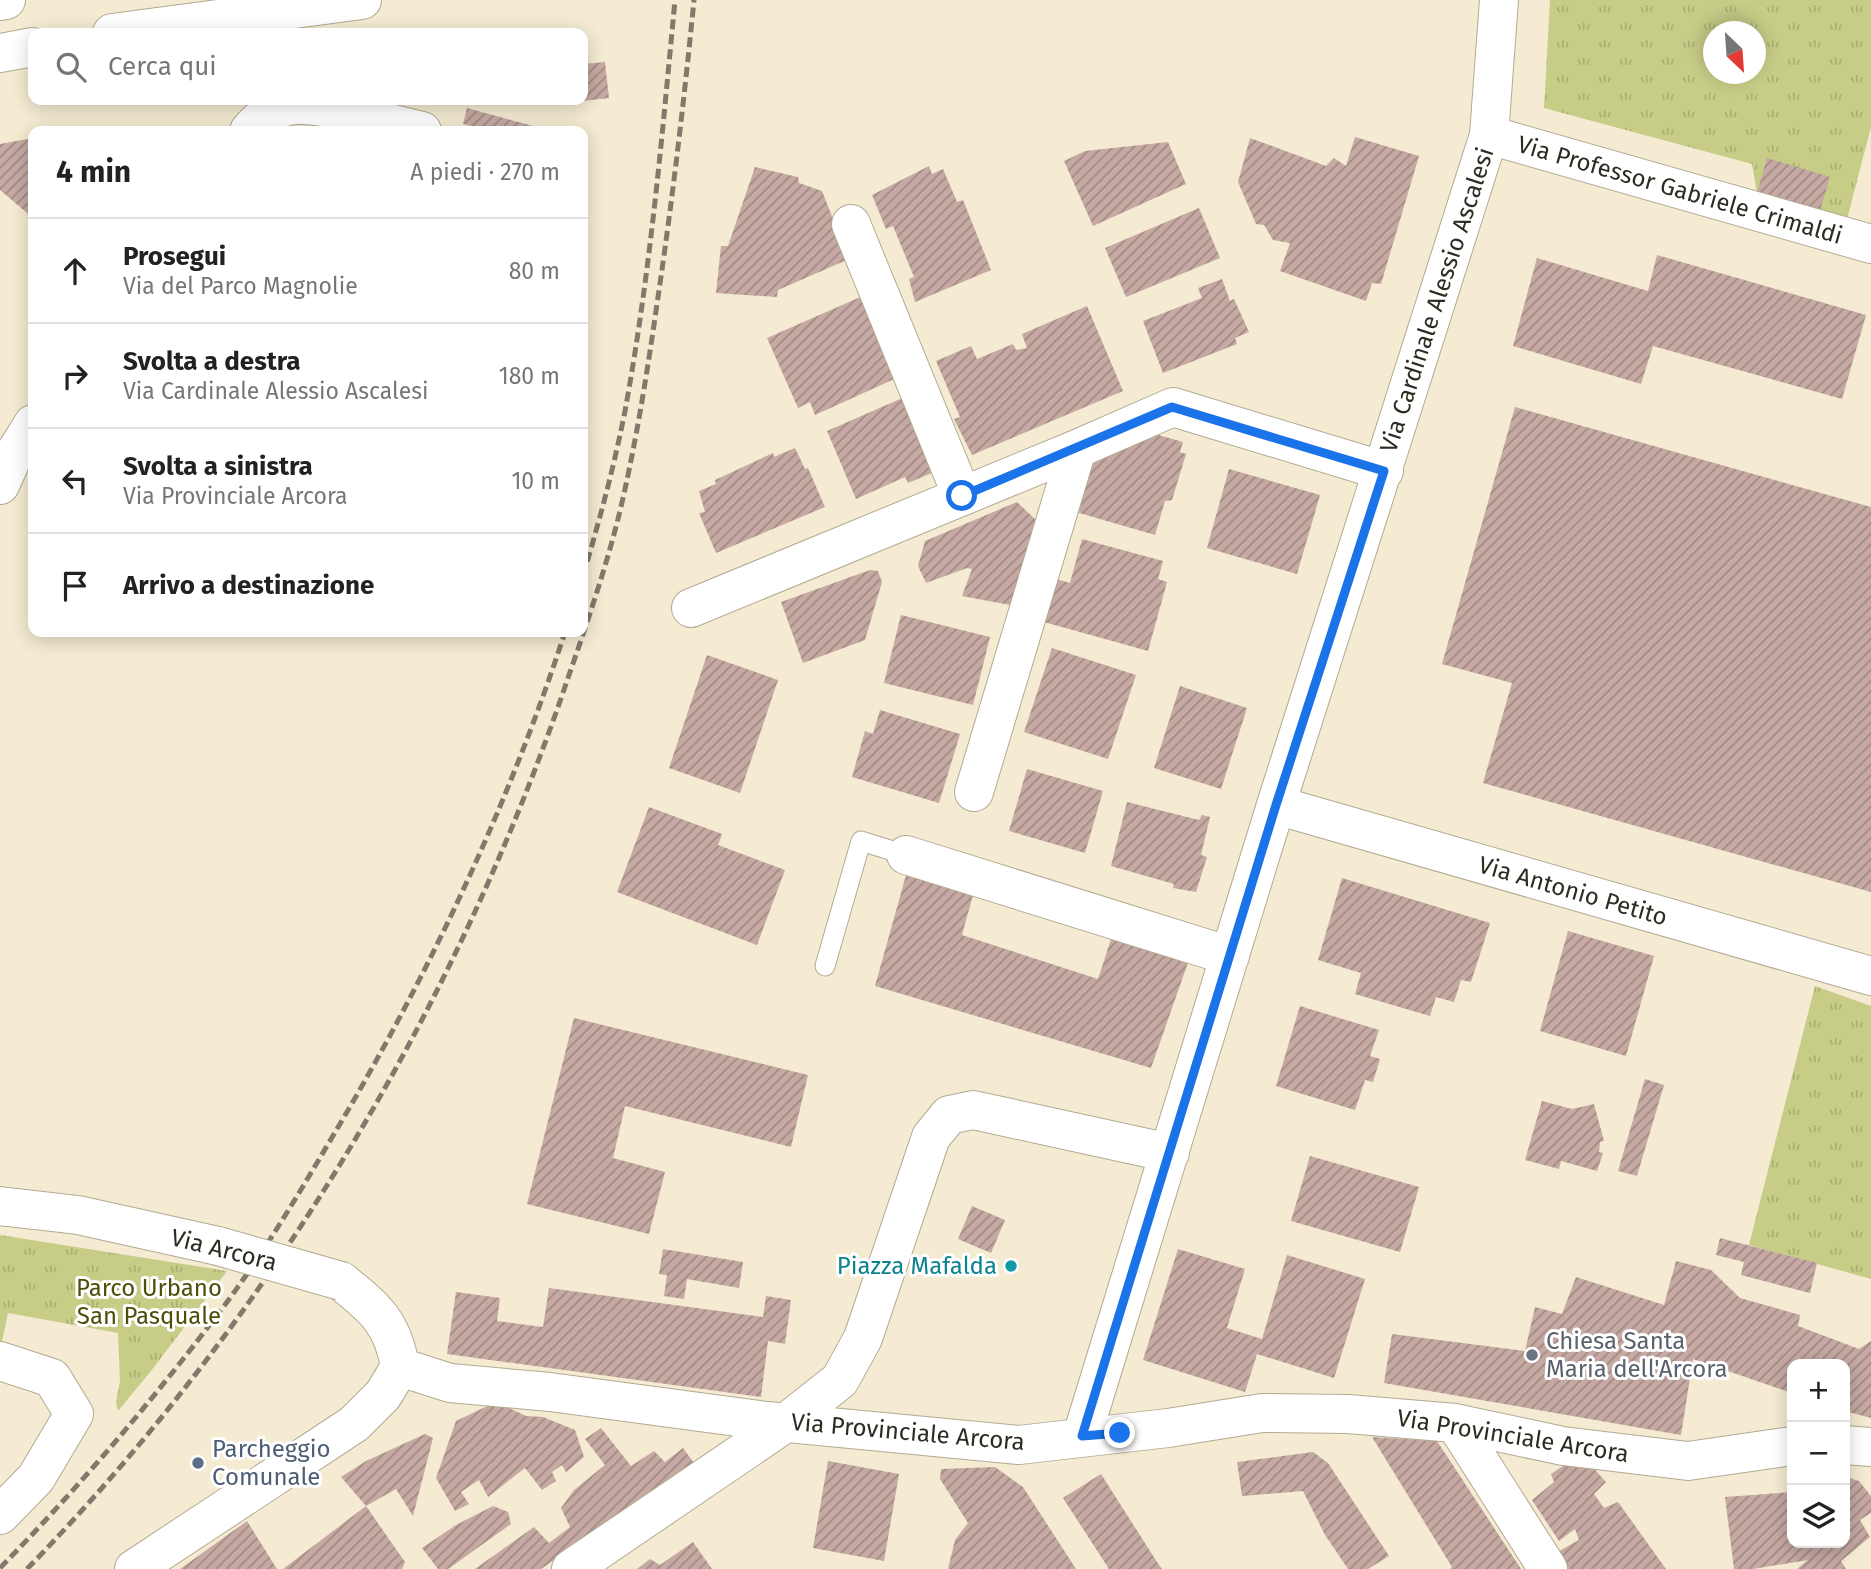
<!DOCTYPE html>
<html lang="it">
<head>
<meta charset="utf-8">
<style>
	body { margin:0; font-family:"Fira Sans",sans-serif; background:#f6f6f6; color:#222 }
	.controls { position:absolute; right:21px; bottom:21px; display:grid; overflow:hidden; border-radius:14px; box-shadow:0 4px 18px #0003 }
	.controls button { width:63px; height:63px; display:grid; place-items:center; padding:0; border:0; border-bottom:2px solid #e0e0e0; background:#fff; color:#222; font:35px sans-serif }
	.compass { position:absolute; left:1703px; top:21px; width:63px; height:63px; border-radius:50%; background:#fff; box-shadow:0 4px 18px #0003; rotate:155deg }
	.stop { position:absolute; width:21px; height:21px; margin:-16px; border:5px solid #1a73e8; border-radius:50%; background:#fff }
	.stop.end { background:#1a73e8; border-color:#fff; box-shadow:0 2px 7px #0008 }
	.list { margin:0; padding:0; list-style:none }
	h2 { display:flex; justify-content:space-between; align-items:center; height:91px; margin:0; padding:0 28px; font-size:30px }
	h2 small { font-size:23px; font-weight:400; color:#767676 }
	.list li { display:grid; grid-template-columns:46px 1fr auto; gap:21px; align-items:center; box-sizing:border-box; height:105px; padding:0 28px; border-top:2px solid #e0e0e0 }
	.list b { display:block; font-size:26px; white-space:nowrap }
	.list p { margin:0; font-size:23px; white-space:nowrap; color:#767676 }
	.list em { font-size:23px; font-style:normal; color:#767676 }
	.icon { flex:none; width:38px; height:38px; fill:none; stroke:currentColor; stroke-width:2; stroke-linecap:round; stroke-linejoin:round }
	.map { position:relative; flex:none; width:1871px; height:1569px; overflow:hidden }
	.search { position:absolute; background:#fff; box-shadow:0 4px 18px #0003; left:28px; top:28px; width:560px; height:77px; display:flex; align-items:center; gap:18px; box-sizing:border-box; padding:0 24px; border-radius:14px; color:#767676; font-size:26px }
	.panel { position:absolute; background:#fff; box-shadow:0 4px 18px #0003; left:28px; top:126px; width:560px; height:511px; border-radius:14px }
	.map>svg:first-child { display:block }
	.grass { fill:url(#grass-tufts); fill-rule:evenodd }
	.building { fill:url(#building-hatch) }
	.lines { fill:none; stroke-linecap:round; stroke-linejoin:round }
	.service-casing { stroke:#b2aa92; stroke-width:21 }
	.minor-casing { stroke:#b2aa92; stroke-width:40 }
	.motorway-casing { stroke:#b2aa92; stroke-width:40 }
	.service { stroke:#fff; stroke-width:19 }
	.minor { stroke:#fff; stroke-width:38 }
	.motorway { stroke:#fff; stroke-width:38 }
	.rail { stroke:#7f7a6a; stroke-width:5; stroke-dasharray:10 5; stroke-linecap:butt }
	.minor-bridge-casing { stroke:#b2aa92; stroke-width:40; stroke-linecap:butt }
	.minor-bridge { stroke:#fff; stroke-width:38 }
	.route { stroke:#1a73e8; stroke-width:9 }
	.culture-dot { fill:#0f9aa8; stroke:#fff; stroke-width:2.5 }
	.worship-dot { fill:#6b7280; stroke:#fff; stroke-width:2.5 }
	.service-dot { fill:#5c6f8a; stroke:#fff; stroke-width:2.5 }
	.labels { text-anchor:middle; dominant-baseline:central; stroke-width:6; stroke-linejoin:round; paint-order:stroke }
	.street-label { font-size:24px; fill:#2e2b21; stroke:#fff }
	.culture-label { font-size:24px; fill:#0d838f; stroke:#fff; text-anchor:end }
	.park-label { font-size:24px; fill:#4c4e09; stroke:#fff }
	.worship-label { font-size:24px; fill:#5b616d; stroke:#fff; text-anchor:start }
	.service-label { font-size:24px; fill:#4e5e75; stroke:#fff; text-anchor:start }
</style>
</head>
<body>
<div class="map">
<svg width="1871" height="1569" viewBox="0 0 1871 1569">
	<defs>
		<pattern id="grass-tufts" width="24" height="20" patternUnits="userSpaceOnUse" patternTransform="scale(1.75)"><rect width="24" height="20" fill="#c7cc87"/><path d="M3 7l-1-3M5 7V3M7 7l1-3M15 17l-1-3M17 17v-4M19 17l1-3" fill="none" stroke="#abaf74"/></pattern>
		<pattern id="building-hatch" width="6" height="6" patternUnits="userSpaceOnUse" patternTransform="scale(1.75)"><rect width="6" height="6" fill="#c6a9a3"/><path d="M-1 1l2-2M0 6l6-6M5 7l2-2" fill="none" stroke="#a18a84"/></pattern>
	</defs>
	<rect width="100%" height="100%" fill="#f4ebd2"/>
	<path class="grass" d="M 1550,0 L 1871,0 L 1871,127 L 1847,219 L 1757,193 L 1752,164 L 1544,108 ZM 1714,32 L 1756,32 L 1756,74 L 1714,74 Z
		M 1815,986 L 1871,1006 L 1871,1279 L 1749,1245 Z
		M 0,1235 L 227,1271 L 151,1371 L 118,1411 L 116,1402 L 120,1381 L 118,1333 L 8,1313 L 0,1351 Z"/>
	<path class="building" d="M 605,62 L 609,98 L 583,101 L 583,64 Z
		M 467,108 L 548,130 L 548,131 L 490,131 L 463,124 Z
		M 105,126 L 110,131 L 82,131 L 82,130 Z
		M 1355,137 L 1419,156 L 1381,284 L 1372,283 L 1366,301 L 1280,271 L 1290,243 L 1273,240 L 1264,225 L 1256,224 L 1238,182 L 1250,138 L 1326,166 L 1334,158 L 1346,166 Z
		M 33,138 L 33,218 L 0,190 L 0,144 Z
		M 1168,142 L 1186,184 L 1093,226 L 1064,161 L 1085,151 Z
		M 1767,158 L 1830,177 L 1820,211 L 1757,193 Z
		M 929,166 L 932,174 L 943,169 L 957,202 L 963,200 L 991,270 L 915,302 L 909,279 L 914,277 L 893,226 L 886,229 L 872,195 Z
		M 755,167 L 798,177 L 799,183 L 822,191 L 849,259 L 778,290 L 777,297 L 716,293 L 721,246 L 728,246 Z
		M 1199,208 L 1220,258 L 1126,297 L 1105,248 Z
		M 1657,255 L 1866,315 L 1842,399 L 1653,346 L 1641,384 L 1513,346 L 1537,258 L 1648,291 Z
		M 1222,279 L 1230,301 L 1234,299 L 1249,332 L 1235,338 L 1237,344 L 1163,373 L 1143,321 L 1202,298 L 1198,288 Z
		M 865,295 L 901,376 L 815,415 L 810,402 L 798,408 L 767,338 Z
		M 1087,306 L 1123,391 L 972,455 L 954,419 L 960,417 L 936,361 L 971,346 L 977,359 L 1013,344 L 1016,350 L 1027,348 L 1022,334 Z
		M 907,396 L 939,470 L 908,483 L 905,477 L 856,499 L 827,431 Z
		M 1515,407 L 1871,507 L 1871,892 L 1483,783 L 1512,683 L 1442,664 Z
		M 1155,434 L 1183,442 L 1180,452 L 1186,454 L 1172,500 L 1165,501 L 1155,535 L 1076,512 L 1091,459 Z
		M 795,448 L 805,469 L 808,468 L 825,507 L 716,553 L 699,513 L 705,512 L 699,491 L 716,484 L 715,480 L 773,453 L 774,457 Z
		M 1229,469 L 1320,495 L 1297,574 L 1207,548 Z
		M 1017,502 L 1037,521 L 1010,605 L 962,596 L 972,569 L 967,568 L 926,583 L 918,566 L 925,541 Z
		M 1082,539 L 1163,561 L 1158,579 L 1167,582 L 1148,651 L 1044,622 L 1056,579 L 1070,583 Z
		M 870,570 L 878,571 L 882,582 L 865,640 L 803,663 L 781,602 Z
		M 901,615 L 990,637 L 973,705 L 884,683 Z
		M 1052,648 L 1136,675 L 1108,759 L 1024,732 Z
		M 707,655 L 778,680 L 740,793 L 669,768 Z
		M 1180,686 L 1247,708 L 1221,789 L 1154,768 Z
		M 880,710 L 960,734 L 939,803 L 852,777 L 865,731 L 873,734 Z
		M 1027,769 L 1103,791 L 1085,853 L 1009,831 Z
		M 1127,802 L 1199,820 L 1202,815 L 1210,817 L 1201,855 L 1207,857 L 1196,892 L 1173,888 L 1174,884 L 1111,866 Z
		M 649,807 L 722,834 L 718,845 L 785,870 L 757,945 L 617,892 Z
		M 908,868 L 976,884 L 962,935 L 1098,979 L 1114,930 L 1191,954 L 1151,1068 L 875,986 Z
		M 1342,878 L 1490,923 L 1471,982 L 1461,980 L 1454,1002 L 1436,997 L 1430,1016 L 1355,994 L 1361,973 L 1318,960 Z
		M 1568,931 L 1654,956 L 1626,1056 L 1540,1031 Z
		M 1300,1006 L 1379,1030 L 1370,1056 L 1380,1059 L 1373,1082 L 1365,1080 L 1355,1110 L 1276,1086 Z
		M 574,1018 L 808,1075 L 791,1147 L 625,1106 L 613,1158 L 665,1172 L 649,1234 L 527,1204 Z
		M 1645,1079 L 1664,1085 L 1637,1176 L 1618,1171 Z
		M 1542,1101 L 1572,1109 L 1594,1104 L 1604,1141 L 1600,1142 L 1599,1152 L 1603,1153 L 1597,1171 L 1561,1161 L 1559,1169 L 1525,1160 Z
		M 1310,1156 L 1419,1187 L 1400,1252 L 1291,1221 Z
		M 972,1206 L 1005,1220 L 991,1253 L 958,1239 Z
		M 1720,1238 L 1817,1263 L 1810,1293 L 1741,1275 L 1744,1262 L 1716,1255 Z
		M 663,1249 L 743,1262 L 739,1288 L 687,1279 L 684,1299 L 664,1296 L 667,1275 L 659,1274 Z
		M 1178,1249 L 1245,1269 L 1227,1328 L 1262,1339 L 1287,1255 L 1365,1279 L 1334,1378 L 1257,1354 L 1245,1392 L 1143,1360 Z
		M 1676,1261 L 1711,1270 L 1740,1298 L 1800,1315 L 1798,1326 L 1859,1349 L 1871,1341 L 1871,1418 L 1845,1411 L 1845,1364 L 1792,1364 L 1792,1393 L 1693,1359 L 1681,1435 L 1384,1383 L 1392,1334 L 1525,1351 L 1535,1307 L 1562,1314 L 1576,1277 L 1664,1305 Z
		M 549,1288 L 763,1317 L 766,1296 L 791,1300 L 785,1344 L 768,1341 L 761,1397 L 447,1354 L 456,1292 L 500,1298 L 497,1321 L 543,1327 Z
		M 496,1402 L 526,1416 L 543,1417 L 575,1430 L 584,1457 L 566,1472 L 562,1465 L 552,1472 L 556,1481 L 542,1490 L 525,1468 L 488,1497 L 479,1480 L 461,1492 L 469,1504 L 455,1511 L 436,1478 L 456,1421 Z
		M 601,1428 L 631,1466 L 654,1451 L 665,1462 L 683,1448 L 694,1463 L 541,1569 L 475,1569 L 534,1527 L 549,1543 L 570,1527 L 561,1508 L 574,1490 L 605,1465 L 585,1439 Z
		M 425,1434 L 433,1438 L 413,1516 L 396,1489 L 366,1506 L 341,1477 L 366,1461 Z
		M 1372,1437 L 1437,1441 L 1521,1569 L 1450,1569 L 1452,1567 Z
		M 1313,1452 L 1328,1463 L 1389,1556 L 1368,1569 L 1348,1569 L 1325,1535 L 1303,1491 L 1242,1496 L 1237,1462 Z
		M 1581,1454 L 1606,1482 L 1594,1494 L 1604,1508 L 1618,1502 L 1666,1569 L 1559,1569 L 1550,1556 L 1579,1540 L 1575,1529 L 1559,1541 L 1532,1500 L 1554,1482 L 1551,1474 Z
		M 828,1461 L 899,1474 L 884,1561 L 813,1548 Z
		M 995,1467 L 1023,1487 L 1076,1569 L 948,1569 L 955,1540 L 968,1523 L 940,1479 L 941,1469 Z
		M 1101,1474 L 1157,1562 L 1162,1569 L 1109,1569 L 1063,1498 Z
		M 1846,1477 L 1859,1481 L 1871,1496 L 1871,1513 L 1860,1520 L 1870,1537 L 1841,1561 L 1846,1569 L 1797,1569 L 1808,1560 L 1753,1569 L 1734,1569 L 1725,1497 L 1792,1492 L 1792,1543 L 1845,1543 Z
		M 366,1506 L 405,1562 L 402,1569 L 283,1569 Z
		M 493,1506 L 508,1512 L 511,1524 L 448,1569 L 438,1569 L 422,1548 L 456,1525 Z
		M 247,1521 L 277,1569 L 180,1569 Z
		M 693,1542 L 712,1569 L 637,1569 L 650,1559 L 660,1565 Z"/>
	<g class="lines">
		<g class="service-casing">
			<path id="service" d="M 825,966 L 861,841 L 906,855"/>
		</g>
		<g class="minor-casing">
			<path id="minor" d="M 249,131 C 279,93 317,105 359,115 C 380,121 401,126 422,131
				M 1489,135 L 1871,244
				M 851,224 L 962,496
				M 0,485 L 13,456 L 33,424
				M 691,608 L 1077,449 L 1173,407 L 1384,471
				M 974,792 L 1077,449
				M 1276,805 L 1871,976
				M 906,855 L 1230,956
				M 0,1206 L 78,1215 L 218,1246
				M 341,1281 C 375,1308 393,1323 400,1367
				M 0,1361 L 52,1378 L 74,1414 L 36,1478 L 0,1515
				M 400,1367 L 450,1383 L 550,1392 L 767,1421 L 1019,1445 L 1168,1428 L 1262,1413 L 1348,1414 L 1455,1423 L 1563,1446 L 1688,1461 L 1792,1446
				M 1455,1423 L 1548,1569
				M 1082,1436 L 1276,805 L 1489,135 L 1499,0
				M 1845,1445 L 1871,1447
				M 134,1569 L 354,1424 L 383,1395 L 400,1367
				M 571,1569 L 787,1422 L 840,1380 L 863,1338 L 931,1137 L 949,1115 L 973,1110 L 1170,1153"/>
		</g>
		<g class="motorway-casing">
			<path id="motorway" d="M 0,1 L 6,0
				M 112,33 L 362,0
				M 0,53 L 33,47"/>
		</g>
		<use href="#service" class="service"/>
		<use href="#minor" class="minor"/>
		<use href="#motorway" class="motorway"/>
		<path class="rail" d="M 583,576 C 599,522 614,467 625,411 C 650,275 662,137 675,0
			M 0,1568 C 83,1483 159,1393 230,1298 C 268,1246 301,1190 334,1134 C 428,976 508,807 565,632
			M 27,1569 C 269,1320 457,1007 568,678 C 587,623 606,568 620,511 C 636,443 647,374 657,304 C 672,203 684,102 694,0"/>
		<g class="minor-bridge-casing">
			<path id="minor-bridge" d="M 218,1246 L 341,1281"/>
		</g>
		<use href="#minor-bridge" class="minor-bridge"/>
	</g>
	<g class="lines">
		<path class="route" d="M 962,496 L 1172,407 L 1384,471 L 1276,805 L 1082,1436 L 1120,1433"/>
	</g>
	<circle class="culture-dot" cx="1011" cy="1266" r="7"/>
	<circle class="worship-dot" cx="1532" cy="1355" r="7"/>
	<circle class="service-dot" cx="198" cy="1463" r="7"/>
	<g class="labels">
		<g class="street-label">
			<text transform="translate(1680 190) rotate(16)">Via Professor Gabriele Crimaldi</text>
			<text transform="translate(1437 300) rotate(-72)">Via Cardinale Alessio Ascalesi</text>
			<text transform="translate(1573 891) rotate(16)">Via Antonio Petito</text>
			<text transform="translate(224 1250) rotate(14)">Via Arcora</text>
			<text transform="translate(908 1432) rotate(5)">Via Provinciale Arcora</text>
			<text transform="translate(1513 1436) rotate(9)">Via Provinciale Arcora</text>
		</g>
		<g class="culture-label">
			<text x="997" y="1266">Piazza Mafalda</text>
		</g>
		<g class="park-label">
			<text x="149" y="1288">Parco Urbano<tspan x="149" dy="28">San Pasquale</tspan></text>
		</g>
		<g class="worship-label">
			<text x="1546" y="1341">Chiesa Santa<tspan x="1546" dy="28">Maria dell'Arcora</tspan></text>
		</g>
		<g class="service-label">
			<text x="212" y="1449">Parcheggio<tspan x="212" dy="28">Comunale</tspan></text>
		</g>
	</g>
</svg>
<div class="controls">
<button>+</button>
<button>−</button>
<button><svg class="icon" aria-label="layers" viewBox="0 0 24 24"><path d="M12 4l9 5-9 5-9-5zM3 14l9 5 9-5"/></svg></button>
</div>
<svg class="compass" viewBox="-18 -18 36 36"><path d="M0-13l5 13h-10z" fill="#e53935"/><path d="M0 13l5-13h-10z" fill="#767676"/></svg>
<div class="stop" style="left:962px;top:496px"></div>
<div class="stop end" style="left:1120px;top:1433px"></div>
<div class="search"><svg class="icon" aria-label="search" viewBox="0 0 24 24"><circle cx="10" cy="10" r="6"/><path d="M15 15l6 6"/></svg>Cerca qui</div>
<section class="panel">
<h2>4 min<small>A piedi · 270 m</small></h2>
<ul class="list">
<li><svg class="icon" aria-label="ahead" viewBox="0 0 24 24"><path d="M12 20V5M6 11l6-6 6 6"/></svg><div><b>Prosegui</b><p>Via del Parco Magnolie</p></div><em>80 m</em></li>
<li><svg class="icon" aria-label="right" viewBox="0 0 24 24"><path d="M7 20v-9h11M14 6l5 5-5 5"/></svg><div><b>Svolta a destra</b><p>Via Cardinale Alessio Ascalesi</p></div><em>180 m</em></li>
<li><svg class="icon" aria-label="left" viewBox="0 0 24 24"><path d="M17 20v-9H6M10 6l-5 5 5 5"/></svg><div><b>Svolta a sinistra</b><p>Via Provinciale Arcora</p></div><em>10 m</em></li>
<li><svg class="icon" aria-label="arrive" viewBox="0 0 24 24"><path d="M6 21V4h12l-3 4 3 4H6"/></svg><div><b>Arrivo a destinazione</b></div></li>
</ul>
</section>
</div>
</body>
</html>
